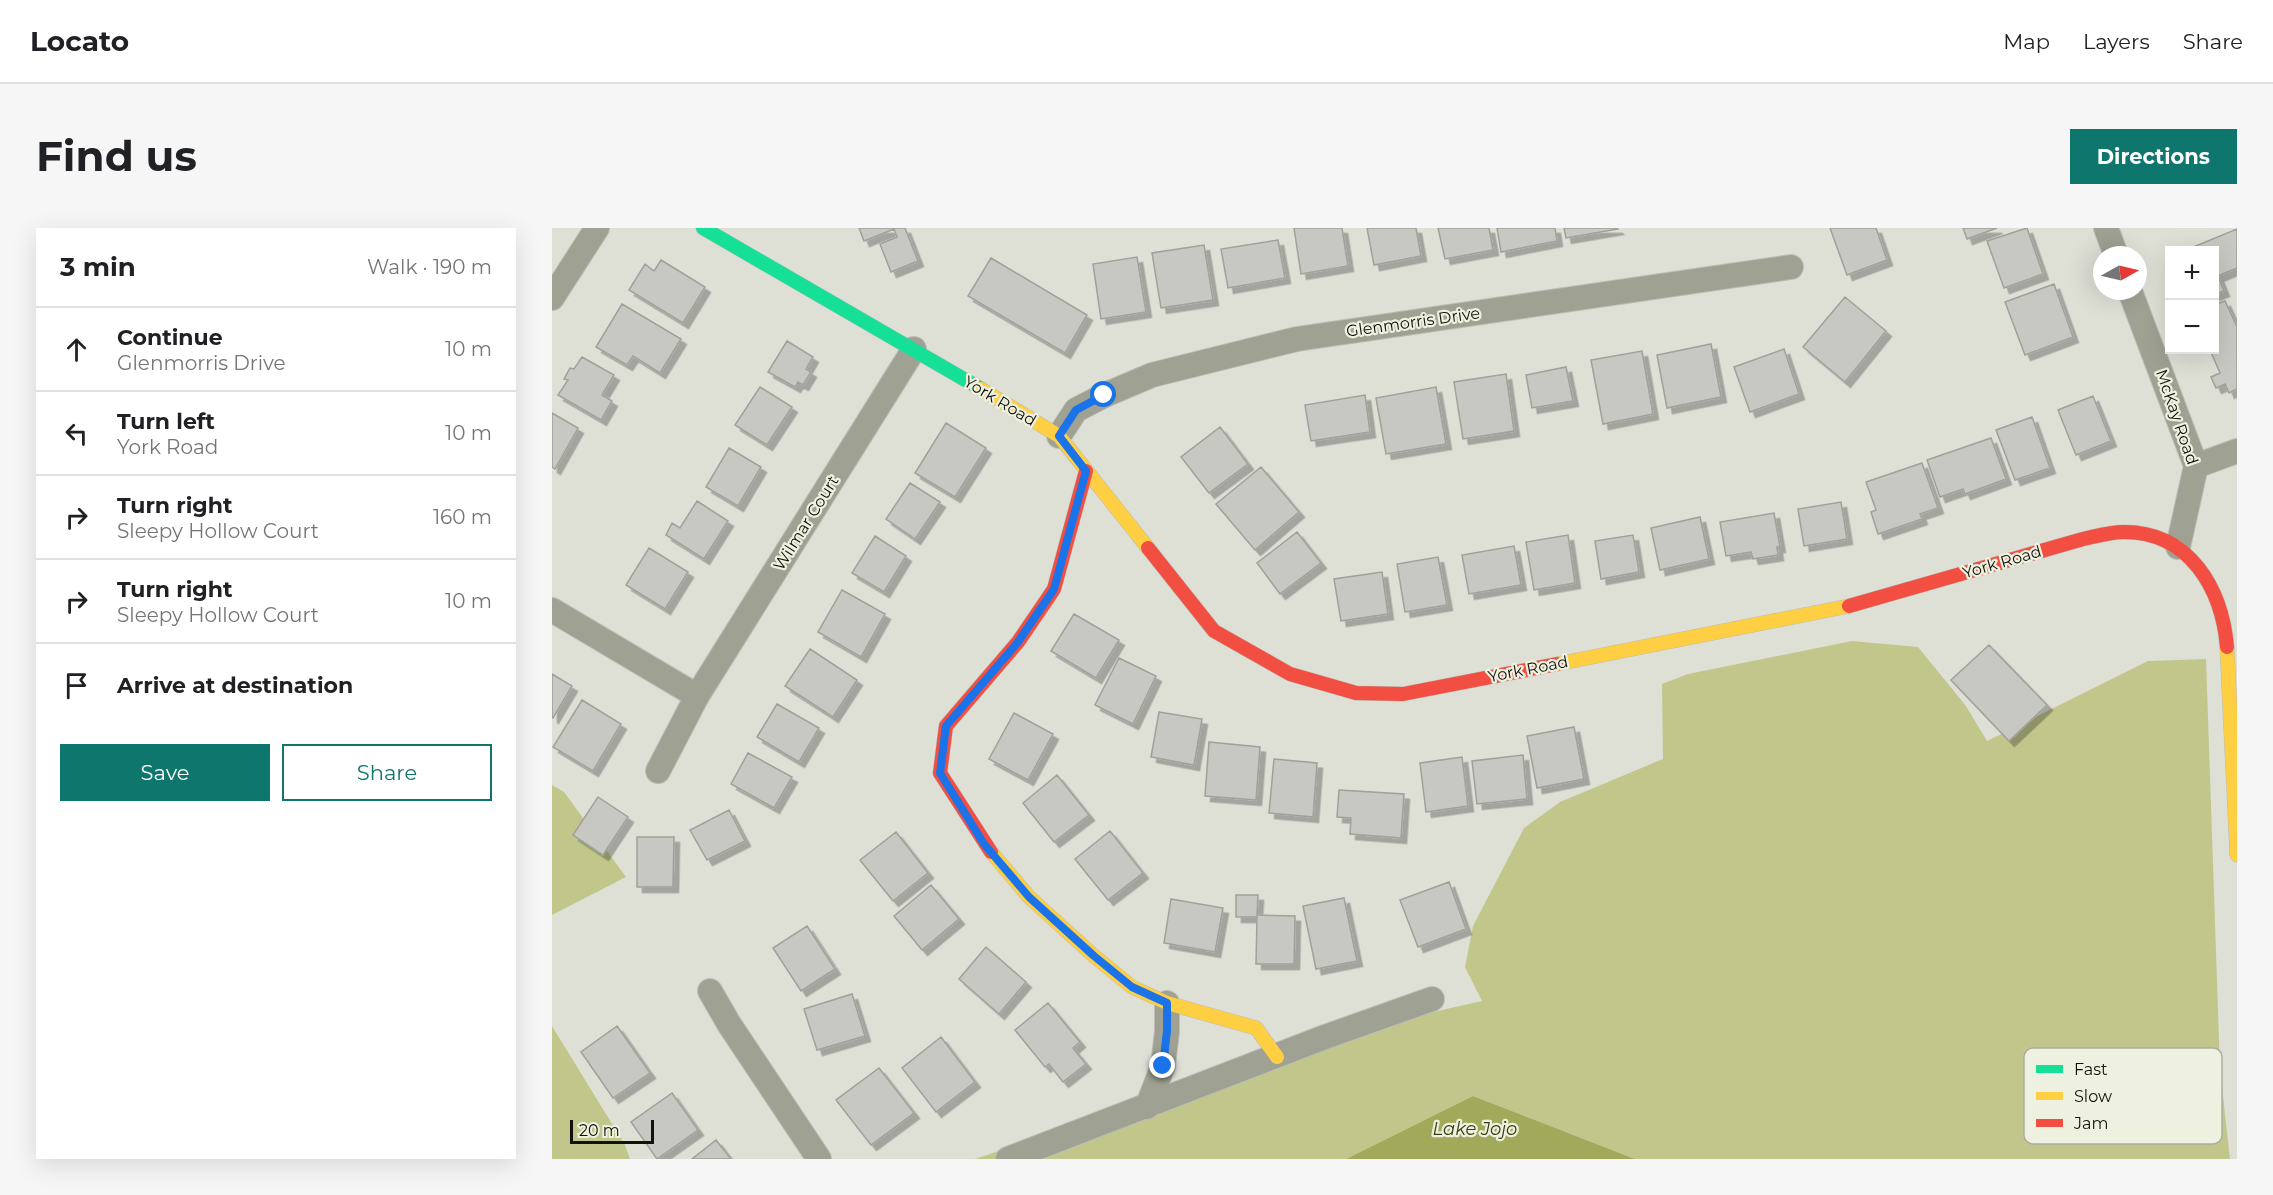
<!DOCTYPE html>
<html lang="en">
<head>
<meta charset="utf-8">
<style>
	body { margin:0; font-family:Montserrat,sans-serif; background:#f6f6f6; color:#202124 }
	.controls { position:absolute; right:18px; top:18px; display:grid; overflow:hidden; border-radius:0px; box-shadow:0 6px 24px #0002 }
	.controls button { width:54px; height:54px; display:grid; place-items:center; padding:0; border:0; border-bottom:2px solid #e0e0e0; background:#fff; color:#202124; font:30px sans-serif }
	.compass { position:absolute; left:1541px; top:18px; width:54px; height:54px; border-radius:50%; background:#fff; box-shadow:0 6px 24px #0002; rotate:82deg }
	.scale { position:absolute; left:18px; bottom:15px; width:84px; box-sizing:border-box; padding-left:6px; border:3px solid #11120c; border-top:0; font-size:16px; line-height:21px; white-space:nowrap; color:#11120c; -webkit-text-stroke:4px #eef1df; paint-order:stroke }
	.stop { position:absolute; width:18px; height:18px; margin:-14px; border:4px solid #1a73e8; border-radius:50%; background:#fff }
	.stop.end { background:#1a73e8; border-color:#fff; box-shadow:0 2px 6px #0008 }
	.list { margin:0; padding:0; list-style:none }
	h2 { display:flex; justify-content:space-between; align-items:center; height:78px; margin:0; padding:0 24px; font-size:26px }
	h2 small { font-size:20px; font-weight:400; color:#757577 }
	.list li { display:grid; grid-template-columns:39px 1fr auto; gap:18px; align-items:center; box-sizing:border-box; height:84px; padding:0 24px; border-top:2px solid #e0e0e0 }
	.list b { display:block; font-size:22px; white-space:nowrap }
	.list p { margin:0; font-size:20px; white-space:nowrap; color:#757577 }
	.list em { font-size:20px; font-style:normal; color:#757577 }
	.actions { display:flex; gap:12px; padding:18px 24px }
	.actions a { flex:1; padding:14px 0; border:2px solid #0f766e; border-radius:0px; text-align:center; font-size:21px; color:#0f766e }
	.actions .main { background:#0f766e; color:#fff }
	.icon { flex:none; width:33px; height:33px; fill:none; stroke:currentColor; stroke-width:2; stroke-linecap:round; stroke-linejoin:round }
	.map { position:relative; flex:none; width:1685px; height:931px; overflow:hidden; border-radius:0px }
	header { display:flex; align-items:center; gap:36px; box-sizing:border-box; height:84px; padding:0 30px; background:#fff; border-bottom:2px solid #e0e0e0 }
	header strong { font-size:28px }
	nav { display:flex; gap:33px; margin-inline-start:auto; font-size:21px }
	.intro { display:flex; align-items:center; justify-content:space-between; box-sizing:border-box; height:144px; padding:0 36px }
	h1 { margin:0; font-size:42px }
	.button { padding:15px 27px; border-radius:0px; background:#0f766e; color:#fff; font-size:21px; font-weight:700 }
	main { display:flex; gap:36px; padding:0 36px }
	aside { flex:1; background:#fff; border-radius:0px; box-shadow:0 6px 24px #0002 }
	.map>svg:first-child { display:block }
	.forest { fill:#c1c78b }
	.water { fill:#a2a95b }
	.building { fill:#c6c8c1; stroke:#9fa19a; stroke-width:1.5; filter:url(#shadow) }
	.lines { fill:none; stroke-linecap:round; stroke-linejoin:round }
	.street-casing { stroke:#bcbeb7; stroke-width:26 }
	.fast-casing { stroke:#bcbeb7; stroke-width:15 }
	.slow-casing { stroke:#bcbeb7; stroke-width:15 }
	.jam-casing { stroke:#bcbeb7; stroke-width:15 }
	.street { stroke:#9fa193; stroke-width:24 }
	.fast { stroke:#16e098; stroke-width:14 }
	.slow { stroke:#ffcf43; stroke-width:14 }
	.jam { stroke:#f24e42; stroke-width:14 }
	.route { stroke:#1a73e8; stroke-width:8 }
	.labels { text-anchor:middle; dominant-baseline:central; stroke-width:4.5; stroke-linejoin:round; paint-order:stroke }
	.street-label { font-size:16px; fill:#11120c; stroke:#eef1df }
	.water-label { font-size:18px; font-style:italic; fill:#3a3e13; stroke:#eef1df }
	.key { fill:#eef1df; stroke:#acaea0; stroke-width:1.5 }
	.key-label { font-size:16px; fill:#11120c }
</style>
</head>
<body>
<header>
<strong>Locato</strong>
<nav><a>Map</a><a>Layers</a><a>Share</a></nav>
</header>
<div class="intro"><h1>Find us</h1><a class="button">Directions</a></div>
<main>
<aside>
<h2>3 min<small>Walk · 190 m</small></h2>
<ul class="list">
<li><svg class="icon" aria-label="ahead" viewBox="0 0 24 24"><path d="M12 20V5M6 11l6-6 6 6"/></svg><div><b>Continue</b><p>Glenmorris Drive</p></div><em>10 m</em></li>
<li><svg class="icon" aria-label="left" viewBox="0 0 24 24"><path d="M17 20v-9H6M10 6l-5 5 5 5"/></svg><div><b>Turn left</b><p>York Road</p></div><em>10 m</em></li>
<li><svg class="icon" aria-label="right" viewBox="0 0 24 24"><path d="M7 20v-9h11M14 6l5 5-5 5"/></svg><div><b>Turn right</b><p>Sleepy Hollow Court</p></div><em>160 m</em></li>
<li><svg class="icon" aria-label="right" viewBox="0 0 24 24"><path d="M7 20v-9h11M14 6l5 5-5 5"/></svg><div><b>Turn right</b><p>Sleepy Hollow Court</p></div><em>10 m</em></li>
<li><svg class="icon" aria-label="arrive" viewBox="0 0 24 24"><path d="M6 21V4h12l-3 4 3 4H6"/></svg><div><b>Arrive at destination</b></div></li>
</ul>
<div class="actions"><a class="main">Save</a><a>Share</a></div>
</aside>
<div class="map">
<svg width="1685" height="931" viewBox="0 0 1685 931">
	<defs>
		<filter id="shadow"><feDropShadow dx="5.5" dy="5.5" stdDeviation="0" flood-color="#0004"/></filter>
	</defs>
	<rect width="100%" height="100%" fill="#dee0d6"/>
	<path class="forest" d="M 1300,413 L 1366,419 L 1414,478 L 1435,513 L 1596,433 L 1654,431 L 1668,841 L 1678,931 L 1083,931 L 921,868 L 794,931 L 423,931 L 615,867 L 761,811 L 930,773 L 913,739 L 921,698 L 972,600 L 1008,574 L 1111,531 L 1110,456 L 1136,446 Z
		M 0,557 L 12,564 L 74,649 L 0,687 Z
		M 0,798 L 73,917 L 78,931 L 0,931 Z"/>
	<path class="water" d="M 921,868 L 1083,931 L 794,931 Z"/>
	<path class="building" d="M 307,0 L 353,0 L 366,33 L 339,44 L 328,16 L 345,9 L 342,1 L 312,13 Z
		M 742,0 L 790,0 L 796,38 L 749,46 Z
		M 815,0 L 864,0 L 869,28 L 822,37 Z
		M 886,0 L 937,0 L 941,22 L 893,31 Z
		M 945,0 L 1003,0 L 1005,13 L 949,24 Z
		M 1012,0 L 1065,0 L 1066,1 L 1014,10 Z
		M 1278,0 L 1324,0 L 1335,32 L 1295,47 Z
		M 1411,0 L 1445,0 L 1415,11 Z
		M 1475,0 L 1491,46 L 1452,60 L 1435,13 Z
		M 1685,1 L 1685,40 L 1666,48 L 1672,63 L 1662,67 L 1662,22 L 1634,22 Z
		M 726,12 L 733,50 L 676,60 L 669,21 Z
		M 652,17 L 661,72 L 609,80 L 600,25 Z
		M 585,29 L 594,84 L 549,91 L 541,36 Z
		M 439,30 L 535,87 L 513,125 L 416,68 Z
		M 109,32 L 153,59 L 131,95 L 77,62 L 93,36 L 102,43 Z
		M 1502,56 L 1521,109 L 1473,127 L 1453,74 Z
		M 1293,69 L 1334,103 L 1293,154 L 1251,119 Z
		M 1673,73 L 1685,99 L 1685,161 L 1677,165 L 1673,156 L 1664,160 L 1659,149 L 1668,145 L 1658,122 L 1662,122 L 1662,77 Z
		M 70,76 L 129,111 L 108,145 L 81,128 L 75,137 L 44,119 Z
		M 235,113 L 261,129 L 254,141 L 259,144 L 251,157 L 246,154 L 243,159 L 216,144 Z
		M 1159,116 L 1169,169 L 1115,180 L 1105,127 Z
		M 1232,121 L 1247,166 L 1198,184 L 1182,139 Z
		M 1090,123 L 1101,186 L 1051,196 L 1039,132 Z
		M 30,129 L 62,147 L 50,167 L 60,173 L 49,192 L 6,167 L 16,152 L 12,151 L 18,140 L 22,141 Z
		M 1014,139 L 1021,173 L 980,180 L 974,147 Z
		M 954,146 L 962,203 L 911,211 L 902,154 Z
		M 208,159 L 240,179 L 215,217 L 183,197 Z
		M 884,159 L 894,216 L 834,226 L 824,170 Z
		M 813,167 L 818,204 L 759,213 L 753,177 Z
		M 1541,168 L 1559,213 L 1524,227 L 1506,182 Z
		M 0,185 L 26,200 L 3,241 L 0,239 Z
		M 1480,189 L 1498,240 L 1463,252 L 1444,202 Z
		M 394,195 L 434,220 L 403,269 L 363,245 Z
		M 668,199 L 696,236 L 657,265 L 629,229 Z
		M 1439,210 L 1454,251 L 1413,266 L 1411,261 L 1388,269 L 1375,232 Z
		M 177,220 L 209,239 L 186,278 L 154,259 Z
		M 1370,235 L 1386,280 L 1368,286 L 1370,291 L 1326,306 L 1319,284 L 1324,282 L 1314,254 Z
		M 709,239 L 747,284 L 703,322 L 664,276 Z
		M 358,255 L 388,274 L 363,311 L 334,291 Z
		M 145,273 L 176,293 L 152,331 L 114,307 L 120,295 L 128,300 Z
		M 1289,274 L 1295,311 L 1252,318 L 1246,281 Z
		M 1222,285 L 1228,319 L 1225,319 L 1226,327 L 1201,331 L 1199,324 L 1174,328 L 1168,294 Z
		M 1148,289 L 1157,331 L 1108,342 L 1099,300 Z
		M 745,304 L 769,335 L 728,366 L 705,335 Z
		M 1016,307 L 1023,355 L 982,362 L 974,314 Z
		M 1081,307 L 1087,344 L 1049,351 L 1043,313 Z
		M 323,308 L 354,328 L 332,364 L 300,345 Z
		M 962,318 L 969,357 L 917,366 L 910,327 Z
		M 97,320 L 136,344 L 113,381 L 74,357 Z
		M 886,329 L 895,377 L 853,384 L 845,336 Z
		M 830,344 L 836,386 L 789,393 L 782,351 Z
		M 290,362 L 333,386 L 309,429 L 266,404 Z
		M 522,386 L 567,412 L 544,450 L 499,423 Z
		M 1437,417 L 1495,477 L 1457,513 L 1399,452 Z
		M 258,421 L 305,452 L 281,489 L 233,458 Z
		M 567,430 L 604,448 L 581,496 L 543,477 Z
		M 0,446 L 20,458 L 1,490 L 0,489 Z
		M 30,472 L 69,496 L 41,543 L 1,519 Z
		M 225,476 L 267,500 L 247,534 L 205,509 Z
		M 607,484 L 650,491 L 642,537 L 599,529 Z
		M 462,485 L 501,506 L 476,552 L 437,531 Z
		M 1022,499 L 1032,551 L 985,560 L 975,508 Z
		M 657,514 L 708,519 L 704,572 L 653,568 Z
		M 196,525 L 240,549 L 222,580 L 179,556 Z
		M 971,527 L 975,571 L 925,576 L 920,533 Z
		M 910,529 L 916,578 L 874,584 L 868,535 Z
		M 722,531 L 765,535 L 761,589 L 717,585 Z
		M 505,547 L 537,587 L 502,614 L 471,575 Z
		M 787,562 L 852,566 L 849,610 L 798,606 L 799,590 L 785,589 Z
		M 46,569 L 76,589 L 51,627 L 21,607 Z
		M 177,582 L 193,613 L 155,632 L 138,602 Z
		M 558,603 L 591,645 L 556,672 L 523,631 Z
		M 344,604 L 376,645 L 341,673 L 308,632 Z
		M 85,609 L 122,609 L 121,659 L 85,659 Z
		M 897,654 L 914,701 L 866,719 L 848,672 Z
		M 379,657 L 407,691 L 370,722 L 342,688 Z
		M 684,667 L 706,667 L 705,687 L 743,688 L 742,736 L 704,736 L 705,689 L 684,689 Z
		M 792,670 L 805,733 L 764,741 L 751,678 Z
		M 619,671 L 671,680 L 663,724 L 612,715 Z
		M 255,698 L 283,741 L 249,763 L 221,720 Z
		M 434,719 L 474,754 L 447,786 L 407,751 Z
		M 300,766 L 313,808 L 265,822 L 252,781 Z
		M 496,775 L 528,814 L 521,820 L 534,836 L 511,854 L 497,836 L 493,839 L 463,802 Z
		M 65,798 L 98,845 L 61,870 L 29,824 Z
		M 389,809 L 423,854 L 384,884 L 350,840 Z
		M 327,840 L 362,885 L 319,917 L 284,872 Z
		M 120,865 L 146,902 L 105,931 L 79,894 Z
		M 164,912 L 179,931 L 140,931 Z"/>
	<g class="lines">
		<g class="street-casing">
			<path id="street" d="M 1554,0 L 1564,27
				M 1578,63 L 1644,238 L 1626,319
				M 0,70 L 45,0
				M 507,208 L 524,182 L 553,167 L 600,147 L 745,111 L 1239,39
				M 1644,238 L 1685,223
				M 0,382 L 145,468
				M 106,543 L 145,468 L 362,121
				M 158,763 L 177,796 L 267,931
				M 595,879 L 611,838 L 615,803 L 615,775
				M 456,931 L 773,809 L 880,771"/>
		</g>
		<g class="fast-casing">
			<path id="fast" d="M 151,0 L 429,161"/>
		</g>
		<g class="slow-casing">
			<path id="slow" d="M 429,161 L 507,208 L 596,320
				M 1675,419 L 1685,627
				M 1005,436 L 1297,378
				M 439,624 L 477,669 L 542,728 L 580,759 L 615,775 L 704,800 L 725,829"/>
		</g>
		<g class="jam-casing">
			<path id="jam" d="M 596,320 L 662,403 L 738,446 L 804,465 L 851,466 L 1005,436
				M 1297,378 L 1531,311 C 1545,308 1558,304 1572,304 C 1638,304 1670,361 1675,419
				M 439,624 L 388,545 L 394,498 L 466,414 L 502,361 L 534,243"/>
		</g>
		<use href="#street" class="street"/>
		<use href="#fast" class="fast"/>
		<use href="#slow" class="slow"/>
		<use href="#jam" class="jam"/>
	</g>
	<g class="lines">
		<path class="route" d="M 552,167 L 524,182 L 507,208 L 534,243 L 502,361 L 466,414 L 394,498 L 388,545 L 432,616 L 477,669 L 542,728 L 580,759 L 615,775 L 615,803 L 611,838"/>
	</g>
	<g class="labels">
		<g class="street-label">
			<text transform="translate(861 94) rotate(-8)">Glenmorris Drive</text>
			<text transform="translate(448 173) rotate(31)">York Road</text>
			<text transform="translate(1625 189) rotate(71)">McKay Road</text>
			<text transform="translate(254 295) rotate(-58)">Wilmar Court</text>
			<text transform="translate(1450 334) rotate(-16)">York Road</text>
			<text transform="translate(976 441) rotate(-11)">York Road</text>
		</g>
		<g class="water-label">
			<text x="923" y="901">Lake Jojo</text>
		</g>
	</g>
	<rect x="1472" y="820" width="198" height="96" rx="9" class="key"/>
	<rect x="1484" y="837" width="27" height="8" fill="#16e098"/>
	<rect x="1484" y="864" width="27" height="8" fill="#ffcf43"/>
	<rect x="1484" y="891" width="27" height="8" fill="#f24e42"/>
	<g class="key-label">
		<text x="1522" y="847">Fast</text>
		<text x="1522" y="874">Slow</text>
		<text x="1522" y="901">Jam</text>
	</g>
</svg>
<div class="controls">
<button>+</button>
<button>−</button>
</div>
<svg class="compass" viewBox="-18 -18 36 36"><path d="M0-13l5 13h-10z" fill="#e53935"/><path d="M0 13l5-13h-10z" fill="#757577"/></svg>
<div class="scale">20 m</div>
<div class="stop" style="left:552px;top:167px"></div>
<div class="stop end" style="left:611px;top:838px"></div>
</div>
</main>
</body>
</html>
